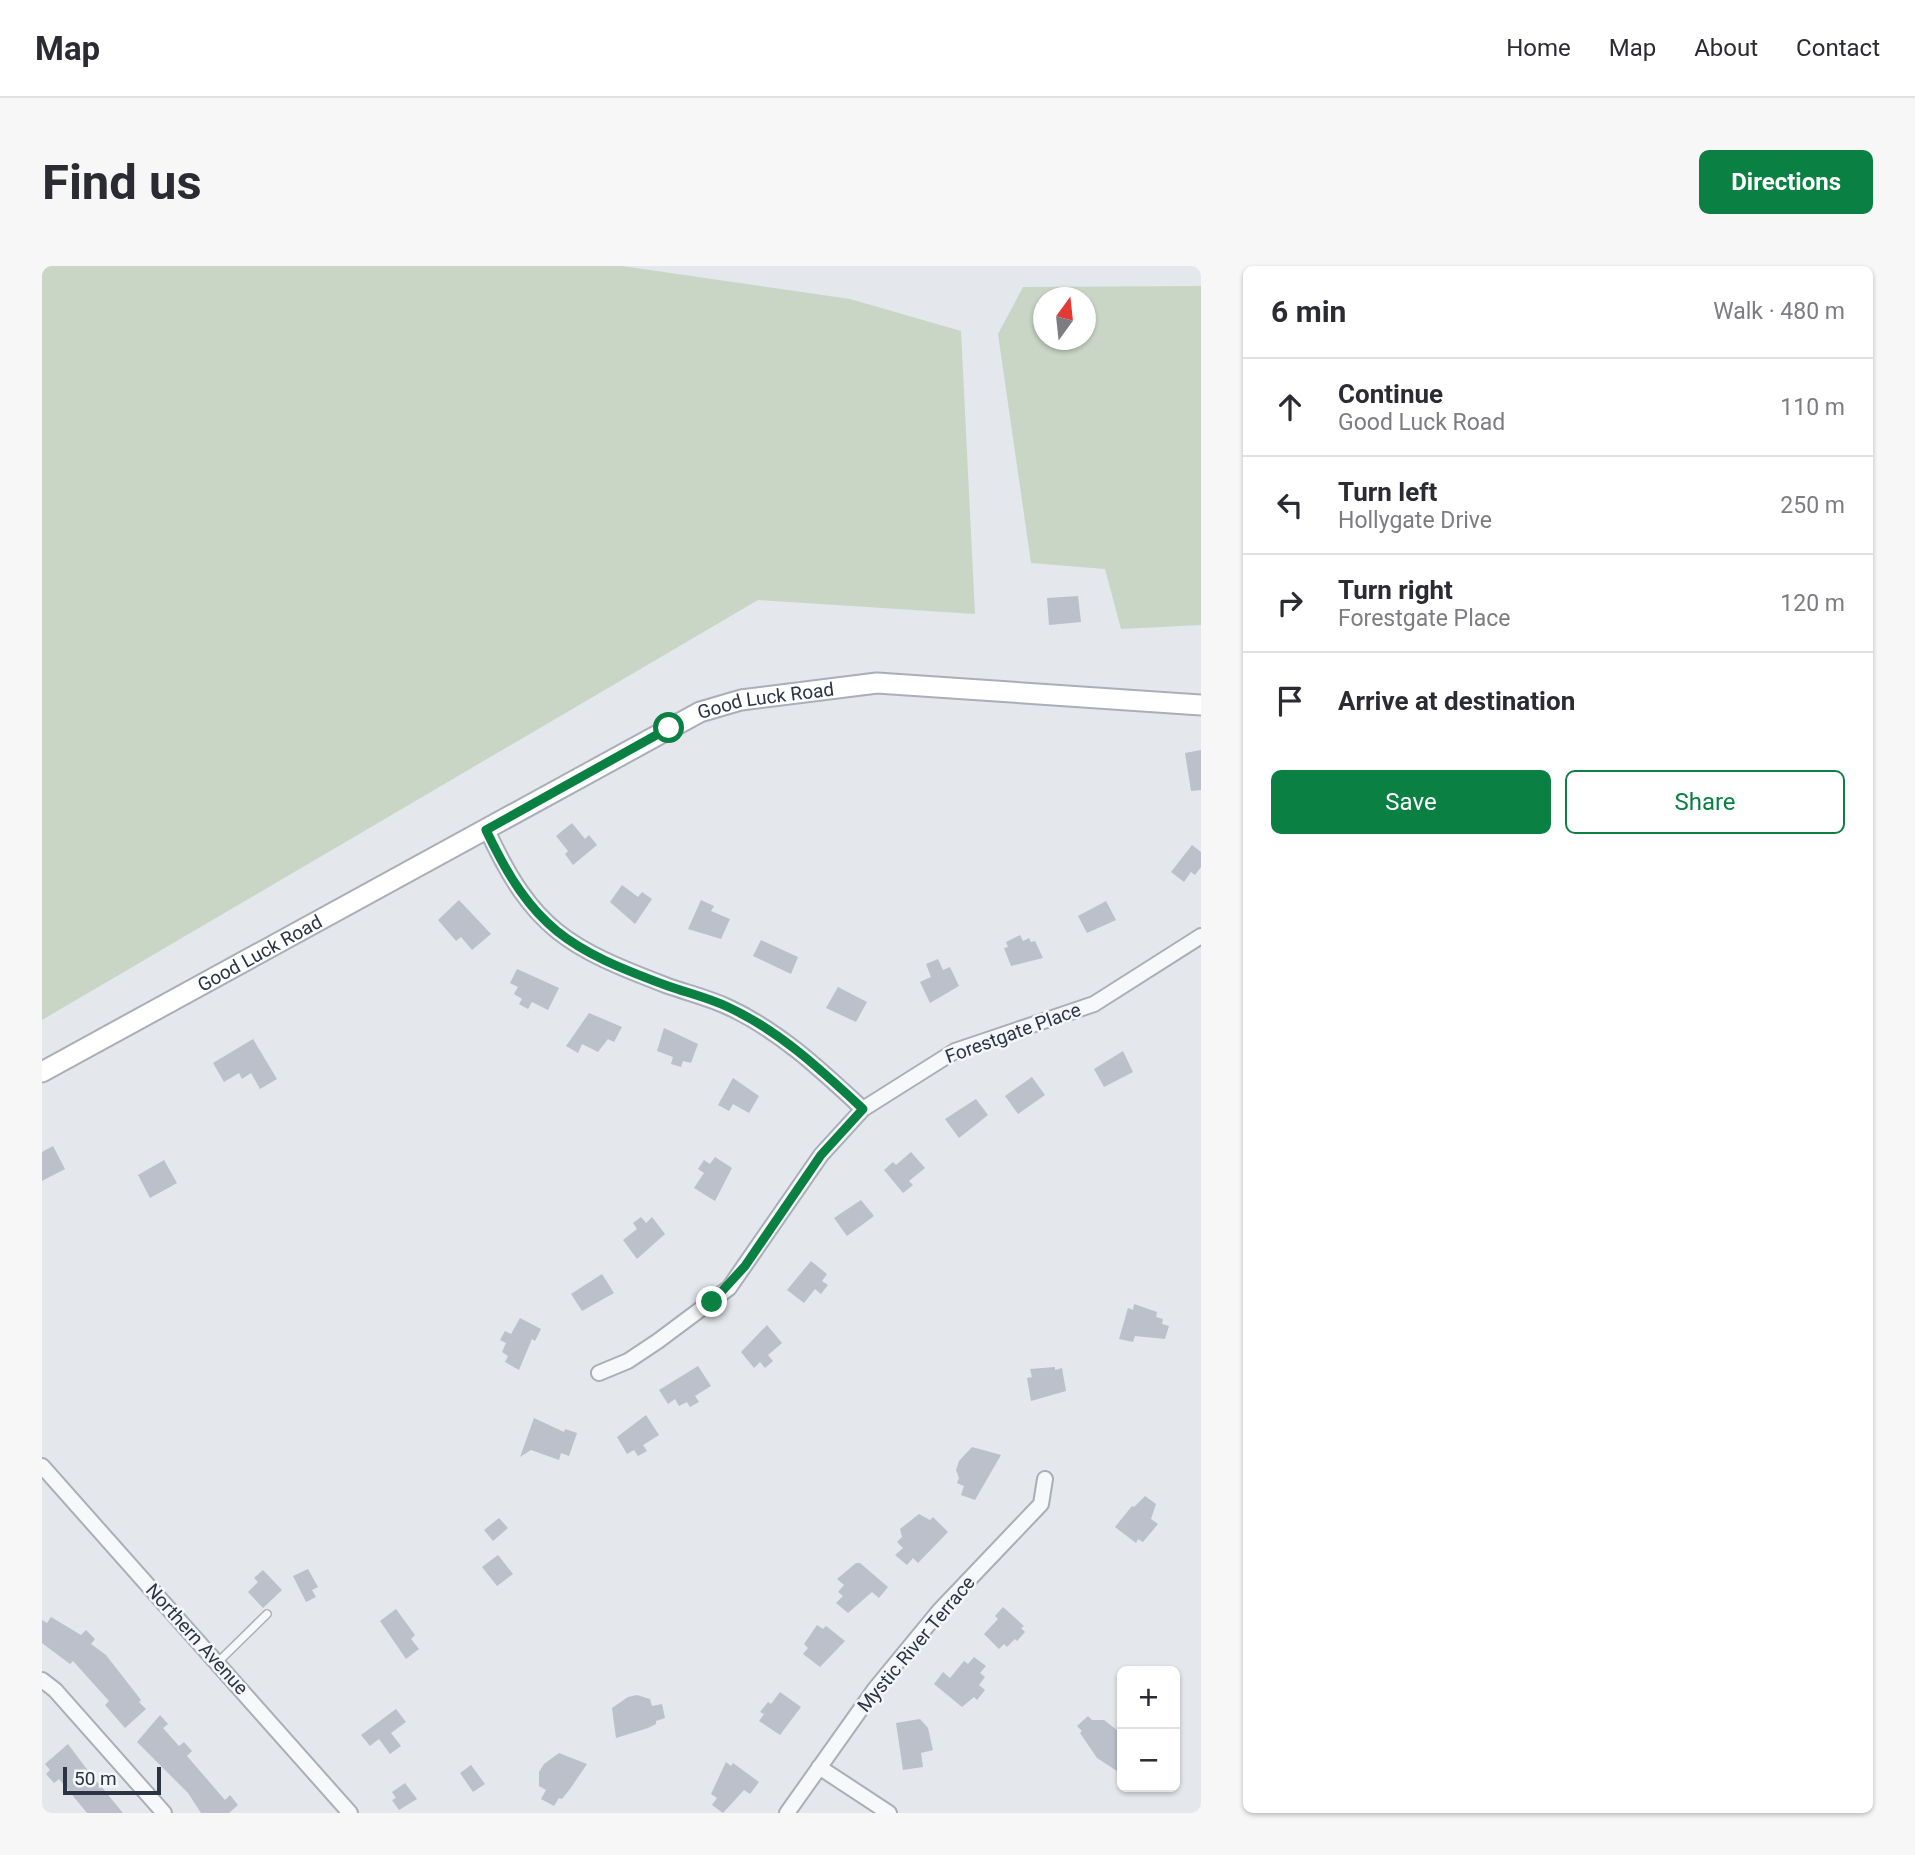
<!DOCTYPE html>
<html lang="en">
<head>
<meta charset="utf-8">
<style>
	body { margin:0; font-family:Roboto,sans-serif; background:#f7f7f7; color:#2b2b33 }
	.controls { position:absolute; right:21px; bottom:21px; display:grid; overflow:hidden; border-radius:10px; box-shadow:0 2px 5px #0004 }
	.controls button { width:63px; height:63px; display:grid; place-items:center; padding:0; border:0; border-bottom:2px solid #e1e1e2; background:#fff; color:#2b2b33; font:35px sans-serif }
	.compass { position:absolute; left:991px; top:21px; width:63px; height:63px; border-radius:50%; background:#fff; box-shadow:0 2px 5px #0004; rotate:15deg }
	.scale { position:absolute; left:21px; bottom:18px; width:98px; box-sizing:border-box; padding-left:7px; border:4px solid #2b3445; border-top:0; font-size:19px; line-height:24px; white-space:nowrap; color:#2b3445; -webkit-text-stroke:5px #f4f6f9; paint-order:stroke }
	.stop { position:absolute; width:21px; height:21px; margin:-16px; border:5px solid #0b8043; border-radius:50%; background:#fff }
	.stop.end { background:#0b8043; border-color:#fff; box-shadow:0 2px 7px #0008 }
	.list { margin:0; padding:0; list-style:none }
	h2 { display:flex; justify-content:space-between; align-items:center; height:91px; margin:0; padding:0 28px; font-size:30px }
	h2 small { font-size:23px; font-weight:400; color:#7c7c81 }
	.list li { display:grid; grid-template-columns:46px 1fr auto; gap:21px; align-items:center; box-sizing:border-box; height:98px; padding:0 28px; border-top:2px solid #e1e1e2 }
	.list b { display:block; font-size:26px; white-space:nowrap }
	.list p { margin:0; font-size:23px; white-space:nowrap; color:#7c7c81 }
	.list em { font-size:23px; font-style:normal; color:#7c7c81 }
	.actions { display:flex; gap:14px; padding:21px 28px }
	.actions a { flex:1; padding:16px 0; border:2px solid #0b8043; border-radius:10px; text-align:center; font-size:24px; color:#0b8043 }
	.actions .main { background:#0b8043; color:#fff }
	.icon { flex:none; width:38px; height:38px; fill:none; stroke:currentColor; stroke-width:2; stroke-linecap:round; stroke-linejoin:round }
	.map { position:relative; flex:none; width:1159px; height:1547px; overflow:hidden; border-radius:10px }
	header { display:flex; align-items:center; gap:42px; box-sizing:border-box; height:98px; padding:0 35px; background:#fff; border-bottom:2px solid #e1e1e2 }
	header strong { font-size:33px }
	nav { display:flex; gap:38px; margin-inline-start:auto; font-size:24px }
	.intro { display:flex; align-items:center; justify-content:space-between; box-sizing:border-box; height:168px; padding:0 42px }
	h1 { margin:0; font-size:49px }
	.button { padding:18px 32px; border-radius:10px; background:#0b8043; color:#fff; font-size:24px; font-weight:700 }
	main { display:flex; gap:42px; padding:0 42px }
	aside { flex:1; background:#fff; border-radius:10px; box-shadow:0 2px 5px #0004 }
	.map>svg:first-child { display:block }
	.green { fill:#c9d6c5; fill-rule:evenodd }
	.building { fill:#bbc0ca }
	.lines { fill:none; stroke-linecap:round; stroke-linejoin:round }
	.lane-casing { stroke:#a9aeb7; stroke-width:10 }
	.street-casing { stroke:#a9aeb7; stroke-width:18 }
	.secondary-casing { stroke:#a9aeb7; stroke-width:23 }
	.lane { stroke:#f7f8fa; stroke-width:7 }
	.street { stroke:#f7f8fa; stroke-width:14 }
	.secondary { stroke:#fff; stroke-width:19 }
	.route { stroke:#0b8043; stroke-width:9 }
	.labels { text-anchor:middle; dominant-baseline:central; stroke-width:5; stroke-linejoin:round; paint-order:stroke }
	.street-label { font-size:19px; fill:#2b3445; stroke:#f4f6f9 }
</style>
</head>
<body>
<header>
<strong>Map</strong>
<nav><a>Home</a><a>Map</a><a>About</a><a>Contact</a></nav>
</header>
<div class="intro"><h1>Find us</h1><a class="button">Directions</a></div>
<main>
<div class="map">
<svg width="1159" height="1547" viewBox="0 0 1159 1547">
	<rect width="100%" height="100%" fill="#e4e7ec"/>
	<path class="green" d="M 0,0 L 580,0 L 808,33 L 919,65 L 933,348 L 716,334 L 0,754 Z
		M 1159,20 L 1159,359 L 1079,363 L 1063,303 L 989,297 L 956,68 L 981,21 ZM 1001,32 L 1044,32 L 1044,74 L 1001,74 Z"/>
	<path class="building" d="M 1036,330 L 1039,356 L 1007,359 L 1005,332 Z
		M 1159,484 L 1159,524 L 1149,525 L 1143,487 Z
		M 530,557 L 543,573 L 547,569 L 555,579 L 531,599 L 523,588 L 526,585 L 514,570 Z
		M 1150,579 L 1159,586 L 1159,601 L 1153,609 L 1149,606 L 1142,616 L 1129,606 Z
		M 580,619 L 596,631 L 600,626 L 610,633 L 593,658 L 568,636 Z
		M 417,634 L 449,668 L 430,684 L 419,671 L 414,675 L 396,654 Z
		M 659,634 L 672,640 L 669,645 L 688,653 L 679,673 L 646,663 Z
		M 1064,635 L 1074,654 L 1045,667 L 1036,650 Z
		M 978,669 L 981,675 L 987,672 L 989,676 L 993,675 L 1001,692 L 969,700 L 962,682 L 966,681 L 964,676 Z
		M 719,674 L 756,691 L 749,708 L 711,690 Z
		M 896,693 L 901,704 L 908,701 L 917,720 L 888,737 L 878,716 L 889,711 L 884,698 Z
		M 475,703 L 517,722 L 506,744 L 490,736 L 486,743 L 477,738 L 480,733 L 472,728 L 476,721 L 468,717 Z
		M 796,721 L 825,736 L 814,756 L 784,742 Z
		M 547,747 L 580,761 L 572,776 L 566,773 L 556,786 L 540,778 L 536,787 L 524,780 Z
		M 622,762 L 656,778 L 649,797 L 641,795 L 639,801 L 629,798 L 631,791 L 615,785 Z
		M 211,773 L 235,813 L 218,823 L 209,807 L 200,813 L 197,807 L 182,816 L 171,797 Z
		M 1081,785 L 1091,806 L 1062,821 L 1052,803 Z
		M 990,811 L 1003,829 L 976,848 L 963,830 Z
		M 691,812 L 717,830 L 707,847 L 691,838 L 687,845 L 676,839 Z
		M 934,833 L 946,849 L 917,872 L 903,853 Z
		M 11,880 L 23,903 L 0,915 L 0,886 Z
		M 869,886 L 883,902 L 867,915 L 871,919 L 861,927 L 842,904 L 851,896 L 854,899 Z
		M 673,891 L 690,902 L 673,935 L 652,922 L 662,907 L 656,903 L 662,894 L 668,898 Z
		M 122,894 L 135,917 L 108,932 L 96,909 Z
		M 819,934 L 832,950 L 805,970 L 792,952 Z
		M 599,951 L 604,957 L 610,951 L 623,968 L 595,993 L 581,974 L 595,963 L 591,957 Z
		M 769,995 L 785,1008 L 780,1015 L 786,1019 L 779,1028 L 773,1023 L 762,1037 L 745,1024 Z
		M 560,1008 L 572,1027 L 540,1045 L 529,1028 Z
		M 1092,1038 L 1115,1046 L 1114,1051 L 1121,1053 L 1120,1058 L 1127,1060 L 1123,1073 L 1093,1070 L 1091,1076 L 1077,1073 L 1086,1042 L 1091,1044 Z
		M 478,1052 L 499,1063 L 493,1075 L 490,1073 L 477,1104 L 463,1096 L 466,1090 L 460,1086 L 464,1077 L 458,1074 L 463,1065 L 469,1068 Z
		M 725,1059 L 740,1077 L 726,1089 L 731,1095 L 723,1102 L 718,1096 L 712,1102 L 699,1086 Z
		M 656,1100 L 669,1120 L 653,1130 L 657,1136 L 648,1141 L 645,1136 L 637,1140 L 633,1133 L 626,1138 L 617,1124 Z
		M 1013,1101 L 1013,1104 L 1020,1102 L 1024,1125 L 989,1135 L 985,1112 L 990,1111 L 988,1103 Z
		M 604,1149 L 617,1169 L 601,1179 L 605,1185 L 596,1190 L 592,1184 L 585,1188 L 575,1171 Z
		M 492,1152 L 522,1166 L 523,1163 L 535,1167 L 527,1190 L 519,1187 L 517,1194 L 489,1184 L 478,1191 Z
		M 930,1181 L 959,1189 L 933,1234 L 919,1229 L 922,1220 L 915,1217 L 917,1212 L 914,1204 L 917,1195 Z
		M 1103,1230 L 1114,1238 L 1109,1253 L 1116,1258 L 1101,1276 L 1096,1273 L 1094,1277 L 1073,1261 L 1090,1240 L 1092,1241 Z
		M 877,1248 L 888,1254 L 891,1251 L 906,1266 L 876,1297 L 871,1292 L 865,1299 L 853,1289 L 861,1282 L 855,1276 L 860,1271 L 858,1263 Z
		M 457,1252 L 466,1262 L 451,1275 L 442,1264 Z
		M 456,1289 L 471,1308 L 455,1320 L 440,1301 Z
		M 814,1297 L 818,1297 L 846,1321 L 837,1332 L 830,1326 L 806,1347 L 794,1337 L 801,1330 L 796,1326 L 802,1319 L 795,1313 Z
		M 266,1303 L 276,1321 L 270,1324 L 274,1331 L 264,1336 L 251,1310 Z
		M 221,1304 L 240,1324 L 221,1342 L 206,1326 L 216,1316 L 212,1312 Z
		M 961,1341 L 982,1360 L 979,1362 L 983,1366 L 975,1375 L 973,1373 L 965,1381 L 962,1378 L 957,1383 L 942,1368 L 956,1353 L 953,1350 Z
		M 354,1343 L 373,1369 L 369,1373 L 377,1383 L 364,1393 L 338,1355 Z
		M 9,1351 L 39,1369 L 44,1364 L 53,1373 L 49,1378 L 64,1389 L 99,1434 L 97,1436 L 104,1443 L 83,1462 L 63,1439 L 67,1435 L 31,1395 L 28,1398 L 0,1377 L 0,1354 L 5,1357 Z
		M 775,1359 L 781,1363 L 784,1360 L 803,1375 L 778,1401 L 761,1388 L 766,1382 L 762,1378 Z
		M 932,1391 L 944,1400 L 938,1407 L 943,1411 L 937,1419 L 943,1424 L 935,1434 L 932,1431 L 920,1441 L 892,1418 L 901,1406 L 908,1412 L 922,1395 L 926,1398 Z
		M 738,1426 L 759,1441 L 738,1469 L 717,1455 L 722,1448 L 718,1446 L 726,1436 L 729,1438 Z
		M 595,1429 L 608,1433 L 610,1440 L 620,1438 L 623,1452 L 614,1455 L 614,1458 L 606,1462 L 574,1472 L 570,1442 L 586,1431 Z
		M 354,1443 L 364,1456 L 349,1467 L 359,1480 L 348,1488 L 337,1473 L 328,1480 L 319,1469 Z
		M 118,1449 L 126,1458 L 121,1462 L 137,1480 L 142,1476 L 150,1485 L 145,1490 L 183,1534 L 188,1529 L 196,1539 L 187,1547 L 159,1547 L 146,1527 L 95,1476 Z
		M 1046,1450 L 1050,1454 L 1062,1454 L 1080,1468 L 1080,1500 L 1075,1505 L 1055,1492 L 1038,1467 L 1040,1465 L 1035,1460 Z
		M 878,1453 L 886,1462 L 891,1484 L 879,1487 L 881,1501 L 861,1504 L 854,1457 Z
		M 26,1478 L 44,1502 L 81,1547 L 45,1547 L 17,1513 L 12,1517 L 4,1508 L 8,1504 L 3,1498 Z
		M 517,1487 L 545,1498 L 528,1523 L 520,1533 L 517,1532 L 512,1540 L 499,1533 L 504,1524 L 497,1520 L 497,1506 L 502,1498 Z
		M 684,1496 L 689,1500 L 691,1497 L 717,1516 L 708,1528 L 702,1524 L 681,1547 L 670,1539 L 675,1532 L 669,1528 Z
		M 429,1499 L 443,1518 L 431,1526 L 418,1507 Z
		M 363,1517 L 375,1533 L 357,1544 L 350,1534 L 354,1532 L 350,1526 Z"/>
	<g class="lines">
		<g class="lane-casing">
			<path id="lane" d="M 176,1396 L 225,1348"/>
		</g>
		<g class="street-casing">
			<path id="street" d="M 445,564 C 491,664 526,682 626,720 C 646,727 667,732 686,741 C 738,765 780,805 821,843
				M 557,1107 L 586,1095 L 616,1075 L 687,1022 L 779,889 L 821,843 L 913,785 L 1052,738 L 1159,670
				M 0,1200 L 308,1547
				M 0,1414 L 13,1424 L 122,1547
				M 777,1501 L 847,1547
				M 745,1547 L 833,1423 L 898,1344 L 999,1238 L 1003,1213"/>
		</g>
		<g class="secondary-casing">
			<g id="secondary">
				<path id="s1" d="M 0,806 L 658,446 L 699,434 L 835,417 L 1159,439"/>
			</g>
		</g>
		<use href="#lane" class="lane"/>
		<use href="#street" class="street"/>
		<use href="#secondary" class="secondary"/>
	</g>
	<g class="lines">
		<path class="route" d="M 627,462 L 444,564 C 491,663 526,683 626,720 C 646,727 667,732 686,741 C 738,765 780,805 821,843 L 779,889 L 703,1000 L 670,1036"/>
	</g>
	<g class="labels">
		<g class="street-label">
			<text stroke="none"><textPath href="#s1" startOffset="817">Good Luck Road</textPath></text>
			<text stroke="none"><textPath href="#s1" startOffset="248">Good Luck Road</textPath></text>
			<text transform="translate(971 767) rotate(-20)">Forestgate Place</text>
			<text transform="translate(155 1373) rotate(48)">Northern Avenue</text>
			<text transform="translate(874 1378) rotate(-50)">Mystic River Terrace</text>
		</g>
	</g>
</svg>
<div class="controls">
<button>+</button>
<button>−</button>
</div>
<svg class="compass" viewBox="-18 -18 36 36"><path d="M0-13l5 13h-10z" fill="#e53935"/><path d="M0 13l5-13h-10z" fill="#7c7c81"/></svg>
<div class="scale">50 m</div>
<div class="stop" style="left:627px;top:462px"></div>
<div class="stop end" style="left:670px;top:1036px"></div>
</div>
<aside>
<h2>6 min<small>Walk · 480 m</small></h2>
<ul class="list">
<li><svg class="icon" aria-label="ahead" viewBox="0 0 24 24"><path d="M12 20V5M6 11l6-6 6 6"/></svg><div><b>Continue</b><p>Good Luck Road</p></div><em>110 m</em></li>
<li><svg class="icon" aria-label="left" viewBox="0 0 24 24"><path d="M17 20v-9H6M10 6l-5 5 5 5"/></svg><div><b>Turn left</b><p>Hollygate Drive</p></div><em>250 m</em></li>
<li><svg class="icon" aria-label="right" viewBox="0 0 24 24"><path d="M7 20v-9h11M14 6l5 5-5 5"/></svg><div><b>Turn right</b><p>Forestgate Place</p></div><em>120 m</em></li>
<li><svg class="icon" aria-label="arrive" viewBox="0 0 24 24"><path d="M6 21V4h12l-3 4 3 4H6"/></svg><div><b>Arrive at destination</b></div></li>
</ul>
<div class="actions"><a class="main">Save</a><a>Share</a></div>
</aside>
</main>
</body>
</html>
